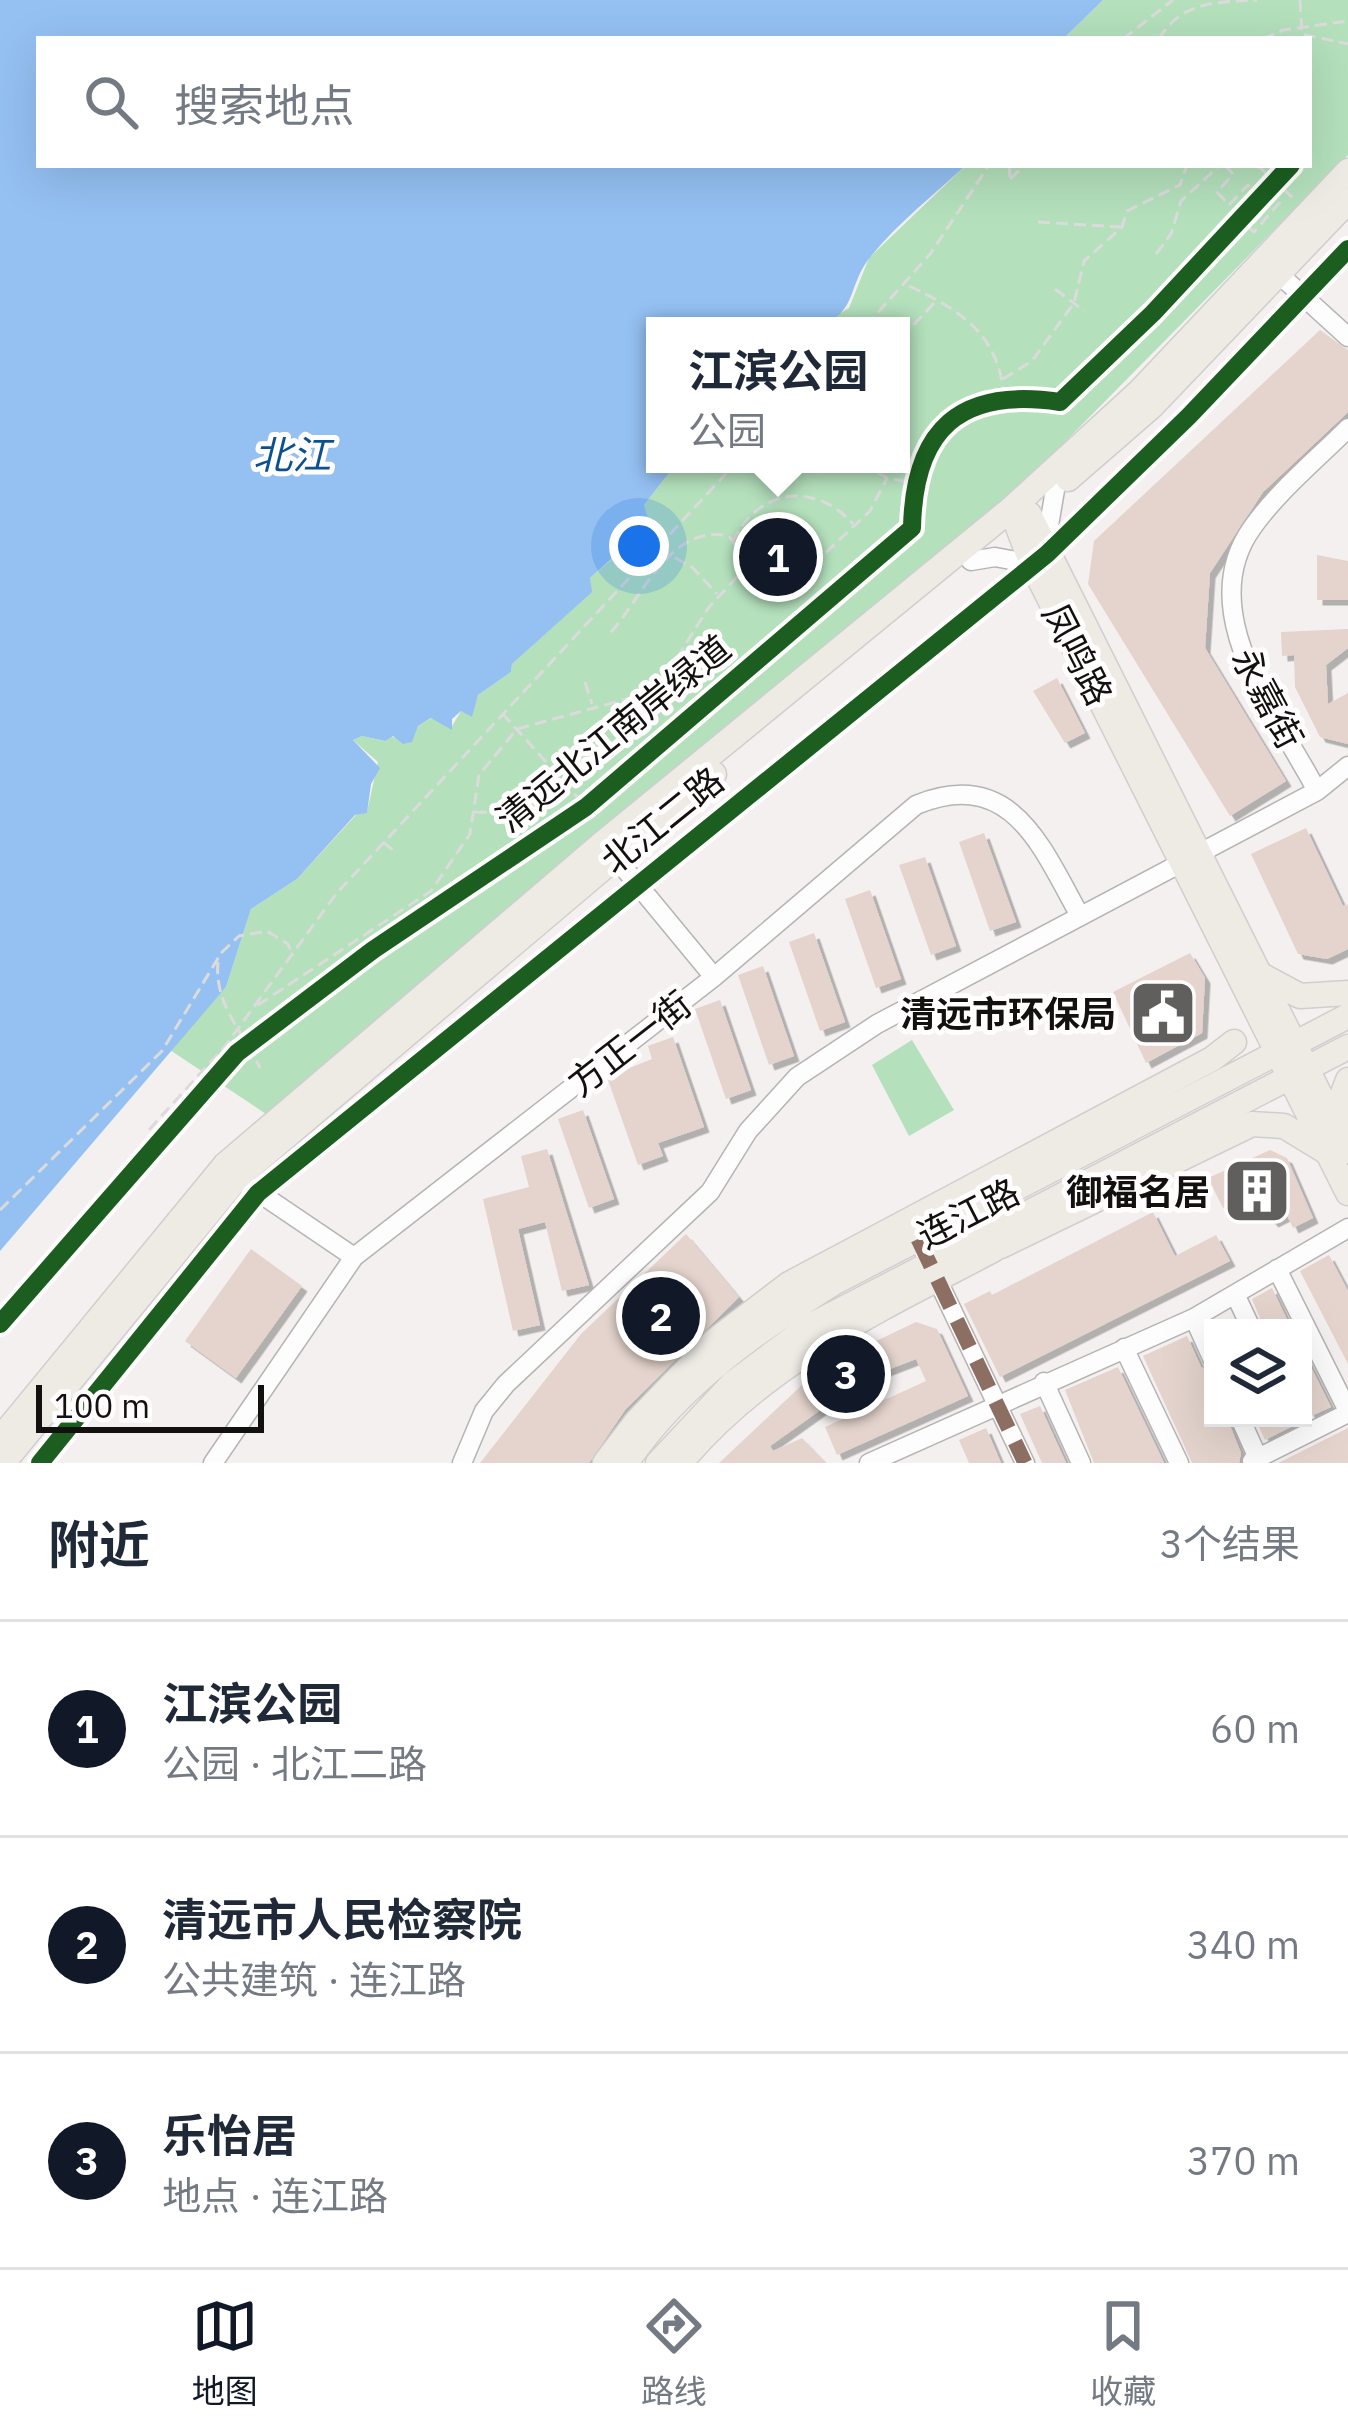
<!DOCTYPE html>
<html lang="zh">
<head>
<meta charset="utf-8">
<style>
	body { margin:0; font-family:"IBM Plex Sans","Noto Sans SC",sans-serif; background:#f6f6f7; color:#1f2937 }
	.controls { position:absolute; right:36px; bottom:36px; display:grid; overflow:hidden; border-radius:0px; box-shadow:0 12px 48px #0002 }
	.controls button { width:108px; height:108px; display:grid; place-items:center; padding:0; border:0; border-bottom:3px solid #e0e1e3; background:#fff; color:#1f2937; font:60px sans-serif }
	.scale { position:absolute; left:36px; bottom:30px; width:228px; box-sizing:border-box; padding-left:12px; border:6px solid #131110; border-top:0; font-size:33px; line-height:42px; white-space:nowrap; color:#131110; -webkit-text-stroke:9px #fffdfd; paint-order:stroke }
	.you { position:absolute; left:639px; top:546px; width:42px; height:42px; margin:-30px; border:9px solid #fff; border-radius:50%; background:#1a73e8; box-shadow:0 0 0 18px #1a73e833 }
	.badge { display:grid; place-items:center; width:78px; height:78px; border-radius:50%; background:#111827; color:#fff; font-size:39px; font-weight:700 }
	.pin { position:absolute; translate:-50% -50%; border:6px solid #fff; box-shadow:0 3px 12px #0006 }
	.popup { position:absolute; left:646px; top:317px; width:264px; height:156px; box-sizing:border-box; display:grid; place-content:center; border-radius:0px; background:#fff; filter:drop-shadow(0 3px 9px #0005); font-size:39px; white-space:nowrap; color:#747a83 }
	.popup b { font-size:45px; color:#1f2937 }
	.popup::after { content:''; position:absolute; left:50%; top:100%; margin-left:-24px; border:24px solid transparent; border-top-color:#fff }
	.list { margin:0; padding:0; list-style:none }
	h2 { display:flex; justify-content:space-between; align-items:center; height:156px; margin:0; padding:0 48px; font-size:51px }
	h2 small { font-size:39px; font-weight:400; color:#747a83 }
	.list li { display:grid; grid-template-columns:78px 1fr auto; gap:36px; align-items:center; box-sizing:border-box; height:216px; padding:0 48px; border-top:3px solid #e0e1e3 }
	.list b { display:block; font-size:45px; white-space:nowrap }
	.list p { margin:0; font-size:39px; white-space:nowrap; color:#747a83 }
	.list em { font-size:39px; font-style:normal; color:#747a83 }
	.icon { flex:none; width:66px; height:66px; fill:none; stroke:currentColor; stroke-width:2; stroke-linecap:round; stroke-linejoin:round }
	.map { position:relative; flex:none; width:1348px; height:1463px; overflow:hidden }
	.search { position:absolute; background:#fff; box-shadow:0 12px 48px #0002; left:36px; right:36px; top:36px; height:132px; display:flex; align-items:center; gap:30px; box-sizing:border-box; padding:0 42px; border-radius:0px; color:#747a83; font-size:45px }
	.sheet { height:804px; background:#fff }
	nav { display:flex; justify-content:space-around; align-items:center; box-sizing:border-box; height:168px; border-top:3px solid #e0e1e3; background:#fff; font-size:33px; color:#747a83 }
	nav a { display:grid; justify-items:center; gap:6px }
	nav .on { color:#111827 }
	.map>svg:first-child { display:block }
	.green { fill:#b4e0bc }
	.water { fill:#94c0f2 }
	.building { fill:#e4d4cd; filter:url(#shadow) }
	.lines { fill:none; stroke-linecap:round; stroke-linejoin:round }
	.minor-casing { stroke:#b6b4b3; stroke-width:21 }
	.major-casing { stroke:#d0cece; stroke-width:27 }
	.path { stroke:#dcdbdb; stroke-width:3; stroke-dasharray:12 6; stroke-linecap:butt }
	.minor { stroke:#fdfdfd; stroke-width:18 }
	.major { stroke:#eeebe5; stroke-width:24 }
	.quiet { stroke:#8d6e63; stroke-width:15; stroke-dasharray:30 15; stroke-linecap:butt }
	.cycleway-casing { stroke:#fffdfd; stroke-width:26 }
	.cycleway { stroke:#1b5e20; stroke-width:18 }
	.labels { text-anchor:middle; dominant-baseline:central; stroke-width:10; stroke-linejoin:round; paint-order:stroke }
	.street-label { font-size:36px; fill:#131110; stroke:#fffdfd }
	.poi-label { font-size:36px; font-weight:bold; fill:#131110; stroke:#fffdfd; text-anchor:end }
	.water-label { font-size:39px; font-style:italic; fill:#0b5191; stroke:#fffdfd }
</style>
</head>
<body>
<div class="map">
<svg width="1348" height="1463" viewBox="0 0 1348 1463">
	<defs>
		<filter id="shadow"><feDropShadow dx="5.5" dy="5.5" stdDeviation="0" flood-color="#0004"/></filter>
	</defs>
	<rect width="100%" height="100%" fill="#f3f0ef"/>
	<path class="green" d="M 1103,0 L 1348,0 L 1348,155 L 977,531 L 266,1114 L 170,1050 L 226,987 L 251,909 L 297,879 L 356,815 L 367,812 L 378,762 L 353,740 L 362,736 L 384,741 L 389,736 L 411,742 L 418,726 L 432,718 L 451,728 L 461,711 L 471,715 L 478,695 L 511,672 L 512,664 L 583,599 L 590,578 L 620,552 L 621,533 L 646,516 L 644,505 L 676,464 L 901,464 L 901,326 L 819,326 L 849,308 L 869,258 L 966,165 L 1309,165 L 1309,39 L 1063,39 Z
		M 912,1040 L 954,1110 L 909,1136 L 872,1065 Z"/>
	<path class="water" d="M 0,0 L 1103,0 L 1063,39 L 39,39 L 39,165 L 966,165 C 934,195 895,225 868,260 C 848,287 856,314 819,326 L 655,326 L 655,464 L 676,464 L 644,505 L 647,516 L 621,534 L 620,551 L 590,578 L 592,592 L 512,664 L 511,672 L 478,695 L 472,717 L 461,711 L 452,719 L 452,730 L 431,718 L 418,726 L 412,742 L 403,744 L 393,736 L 385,741 L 362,736 L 353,740 L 380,768 L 371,784 L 367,813 L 355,815 L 297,879 L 251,909 L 226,987 L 0,1251 Z"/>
	<path class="building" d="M 1320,330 L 1348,350 L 1348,412 L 1263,492 L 1210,573 L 1205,648 L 1286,781 L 1230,816 L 1088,584 L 1094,541 Z
		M 1317,555 L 1348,561 L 1348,600 L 1317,600 Z
		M 1348,629 L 1348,648 L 1326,665 L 1328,704 L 1348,693 L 1348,744 L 1320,737 L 1295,687 L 1294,655 L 1282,656 L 1281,632 Z
		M 1057,678 L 1085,733 L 1065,743 L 1033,691 Z
		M 1306,828 L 1343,906 L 1348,904 L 1348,949 L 1327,959 L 1298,954 L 1251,854 Z
		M 984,833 L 1016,922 L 990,931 L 959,842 Z
		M 925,857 L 956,946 L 931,955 L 899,865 Z
		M 870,890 L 901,979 L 876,988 L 845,899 Z
		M 814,933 L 845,1022 L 820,1031 L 789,942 Z
		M 1190,953 L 1205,978 L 1202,1033 L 1146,1063 L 1113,992 Z
		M 763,966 L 794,1056 L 769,1065 L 738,975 Z
		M 720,1000 L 751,1090 L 726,1099 L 695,1009 Z
		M 673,1037 L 704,1127 L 658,1143 L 663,1156 L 638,1165 L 607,1077 L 652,1059 L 648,1046 Z
		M 583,1110 L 614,1199 L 589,1208 L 558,1119 Z
		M 547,1149 L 589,1285 L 562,1291 L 545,1222 L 518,1229 L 540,1325 L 513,1331 L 483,1199 L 529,1187 L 521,1156 Z
		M 1270,1150 L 1287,1158 L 1313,1218 L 1293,1228 L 1287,1215 L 1273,1222 L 1257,1204 L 1245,1210 L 1236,1201 L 1223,1208 L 1208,1178 Z
		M 1153,1212 L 1175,1256 L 1216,1235 L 1230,1261 L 1000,1377 L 964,1304 L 990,1291 L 992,1295 Z
		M 686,1234 L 739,1297 L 625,1410 L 589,1463 L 480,1463 L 581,1334 Z
		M 251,1249 L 302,1286 L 236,1378 L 185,1341 Z
		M 1329,1255 L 1348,1291 L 1348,1364 L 1300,1271 Z
		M 1272,1288 L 1291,1328 L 1264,1328 L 1252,1299 Z
		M 916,1322 L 937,1329 L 968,1396 L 837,1455 L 825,1427 L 926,1381 L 916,1359 L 864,1379 L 770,1446 L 773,1451 L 802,1438 L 826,1463 L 719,1463 L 820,1368 Z
		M 1187,1336 L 1201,1367 L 1213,1373 L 1213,1418 L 1227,1418 L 1241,1453 L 1239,1463 L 1192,1463 L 1143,1356 Z
		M 1303,1351 L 1331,1407 L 1311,1416 L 1303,1400 Z
		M 1118,1367 L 1164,1463 L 1094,1463 L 1065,1390 Z
		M 1040,1406 L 1066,1463 L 1042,1463 L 1020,1414 Z
		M 1255,1418 L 1308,1418 L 1265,1440 Z
		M 986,1428 L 1001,1463 L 969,1463 L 959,1440 Z
		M 1348,1428 L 1348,1463 L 1278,1463 Z"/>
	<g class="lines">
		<g class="minor-casing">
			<path id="minor" d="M 1271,267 L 1348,337
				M 1046,543 L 1055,490
				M 971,561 L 995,557 L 1032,564
				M 1317,791 C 1278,716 1192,612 1252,528 C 1278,491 1316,460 1348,428
				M 610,851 L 714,977
				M 249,1186 L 354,1257
				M 918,1239 L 1025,1463
				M 1277,1269 L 1348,1411
				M 1235,1294 L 1251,1328
				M 1194,1318 L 1213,1360
				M 1124,1348 L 1179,1463
				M 1044,1382 L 1081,1463
				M 1240,1418 L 1258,1458 L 1252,1461
				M 1258,1458 L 1348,1413
				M 40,1463 L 258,1193 L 1047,554 L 1189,416 L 1348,249
				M 213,1463 L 354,1257 L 714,977 L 916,805 C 1011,766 1041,846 1079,914
				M 462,1463 L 484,1411 L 506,1384 L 710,1192 L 748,1131 L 797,1077 L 877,1024 L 1317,791 L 1348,766
				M 869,1463 L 1194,1318 L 1348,1228"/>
		</g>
		<g class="major-casing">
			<path id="major" d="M 1068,479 L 1152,406 L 1348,201
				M 1011,509 L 1032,564 L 1348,1193
				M 1011,509 L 1029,514 L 1348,1151
				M 1261,975 L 1300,996 L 1348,993
				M 1340,1129 L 1340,1101 L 1348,1080
				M 969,1249 L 1001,1246 L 1252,1124 L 1284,1126 L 1325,1151
				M 0,1439 L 225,1165 L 603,843 L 1011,509 L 1140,391 L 1348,171
				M 682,1461 C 765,1362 881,1309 993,1250
				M 3,1463 L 238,1177 L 714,774
				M 605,1463 L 637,1421 L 713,1342 L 789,1284 L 1212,1059 L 1234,1042
				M 626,1463 C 679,1385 756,1331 835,1282 L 1348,1016
				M 658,1463 L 733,1383 L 808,1327 L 1348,1047"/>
		</g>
		<path class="path" d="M 1300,0 L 1302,34 L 1348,44
			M 1123,39 L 1173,0
			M 1159,39 C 1181,1 1218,2 1257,0
			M 1263,39 L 1283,30 L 1348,21
			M 1009,165 L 1010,177
			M 1225,165 L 1233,174 L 1217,192 L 1229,205 L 1248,185 L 1261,197
			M 1257,165 L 1293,198
			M 1010,179 L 1025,165
			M 1257,201 L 1266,210 L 1249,228 L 1254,232 L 1279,203 L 1284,207
			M 1038,222 L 1120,227
			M 1156,254 L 1171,234 L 1181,201 L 1220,165
			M 909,286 C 962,311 1001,336 1004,400
			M 1055,289 L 1084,311
			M 1142,310 L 1153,313
			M 866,326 L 931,253 L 989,165
			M 901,338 L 937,300
			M 1003,379 L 1032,361 L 1074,303 L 1084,261 L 1122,227 L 1127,211 L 1180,185 L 1187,165
			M 862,464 L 887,478 L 914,483
			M 733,542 C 757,488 816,481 853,524
			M 659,549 L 692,567 L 717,594
			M 611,632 C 643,597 670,523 729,536 L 751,568
			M 585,682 L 592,704
			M 502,713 L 598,820
			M 475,812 C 535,817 599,763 614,706
			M 383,842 L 394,851
			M 221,953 L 239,936 L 267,931 L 288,944 L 293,956
			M 218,962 C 214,1005 243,1031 260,1068
			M 258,1005 L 431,891 L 470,834 L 479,775 L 517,729 L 638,696 L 668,672 L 709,607 L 737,577 L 769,567 L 808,569 L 870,511 L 887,478
			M 158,1142 L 147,1132 L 226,1045 L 336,894 L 735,464
			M 0,1210 L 162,1051 L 220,955"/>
		<use href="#minor" class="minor"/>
		<use href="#major" class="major"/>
		<path class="quiet" d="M 918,1239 L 1025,1463"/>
		<g class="cycleway-casing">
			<path id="cycleway" d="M 0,1324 L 237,1053 L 373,950 L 586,807 L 912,528 C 914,429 960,387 1060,402 L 1153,313 L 1291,165
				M 40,1463 L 258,1193 L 1047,554 L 1189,416 L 1348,249"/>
		</g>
		<use href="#cycleway" class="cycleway"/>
	</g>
	<defs>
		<g id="civic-square" transform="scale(3.45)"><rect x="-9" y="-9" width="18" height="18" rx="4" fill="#615f5e" stroke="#fffdfd"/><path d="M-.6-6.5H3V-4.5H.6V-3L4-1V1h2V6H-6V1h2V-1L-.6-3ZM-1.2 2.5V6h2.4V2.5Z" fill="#fff"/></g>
		<g id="building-square" transform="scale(3.45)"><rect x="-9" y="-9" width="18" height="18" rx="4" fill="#615f5e" stroke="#fffdfd"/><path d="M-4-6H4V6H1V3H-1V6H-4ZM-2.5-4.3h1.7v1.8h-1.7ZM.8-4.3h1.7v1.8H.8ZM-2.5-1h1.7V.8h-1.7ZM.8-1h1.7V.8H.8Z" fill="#fff"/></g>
	</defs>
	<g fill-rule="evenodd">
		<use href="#civic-square" x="1163" y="1013"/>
		<use href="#building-square" x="1257" y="1191"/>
	</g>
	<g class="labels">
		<g class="street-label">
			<text transform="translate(1078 654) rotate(63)">凤鸣路</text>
			<text transform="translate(1268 698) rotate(62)">永嘉街</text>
			<text transform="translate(613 733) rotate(-39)">清远北江南岸绿道</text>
			<text transform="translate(662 820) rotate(-39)">北江二路</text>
			<text transform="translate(629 1043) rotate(-38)">方正一街</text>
			<text transform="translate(968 1213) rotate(-27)">连江路</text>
		</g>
		<g class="poi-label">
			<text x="1116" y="1013">清远市环保局</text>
			<text x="1210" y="1191">御福名居</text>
		</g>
		<g class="water-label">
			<text x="292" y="454">北江</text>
		</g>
	</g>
</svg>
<div class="controls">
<button><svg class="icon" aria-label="layers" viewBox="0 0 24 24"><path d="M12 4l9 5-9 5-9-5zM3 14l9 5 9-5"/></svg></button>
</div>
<div class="scale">100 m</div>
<div class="you"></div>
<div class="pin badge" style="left:778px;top:557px">1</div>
<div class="popup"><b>江滨公园</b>公园</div>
<div class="pin badge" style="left:661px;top:1316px">2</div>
<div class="pin badge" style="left:846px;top:1374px">3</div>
<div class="search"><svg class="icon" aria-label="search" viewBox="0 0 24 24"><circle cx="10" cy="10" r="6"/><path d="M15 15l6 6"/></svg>搜索地点</div>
</div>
<section class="sheet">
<h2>附近<small>3个结果</small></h2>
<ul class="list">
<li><span class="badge">1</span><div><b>江滨公园</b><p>公园 · 北江二路</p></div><em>60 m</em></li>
<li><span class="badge">2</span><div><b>清远市人民检察院</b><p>公共建筑 · 连江路</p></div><em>340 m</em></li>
<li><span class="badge">3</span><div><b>乐怡居</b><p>地点 · 连江路</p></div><em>370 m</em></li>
</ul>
</section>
<nav>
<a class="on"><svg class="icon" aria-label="map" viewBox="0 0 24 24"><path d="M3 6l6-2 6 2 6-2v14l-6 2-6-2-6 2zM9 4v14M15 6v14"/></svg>地图</a>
<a><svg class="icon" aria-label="directions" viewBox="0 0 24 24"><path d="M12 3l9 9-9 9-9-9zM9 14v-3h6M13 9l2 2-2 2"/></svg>路线</a>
<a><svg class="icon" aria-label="saved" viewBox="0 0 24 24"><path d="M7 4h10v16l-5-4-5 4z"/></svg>收藏</a>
</nav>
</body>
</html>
